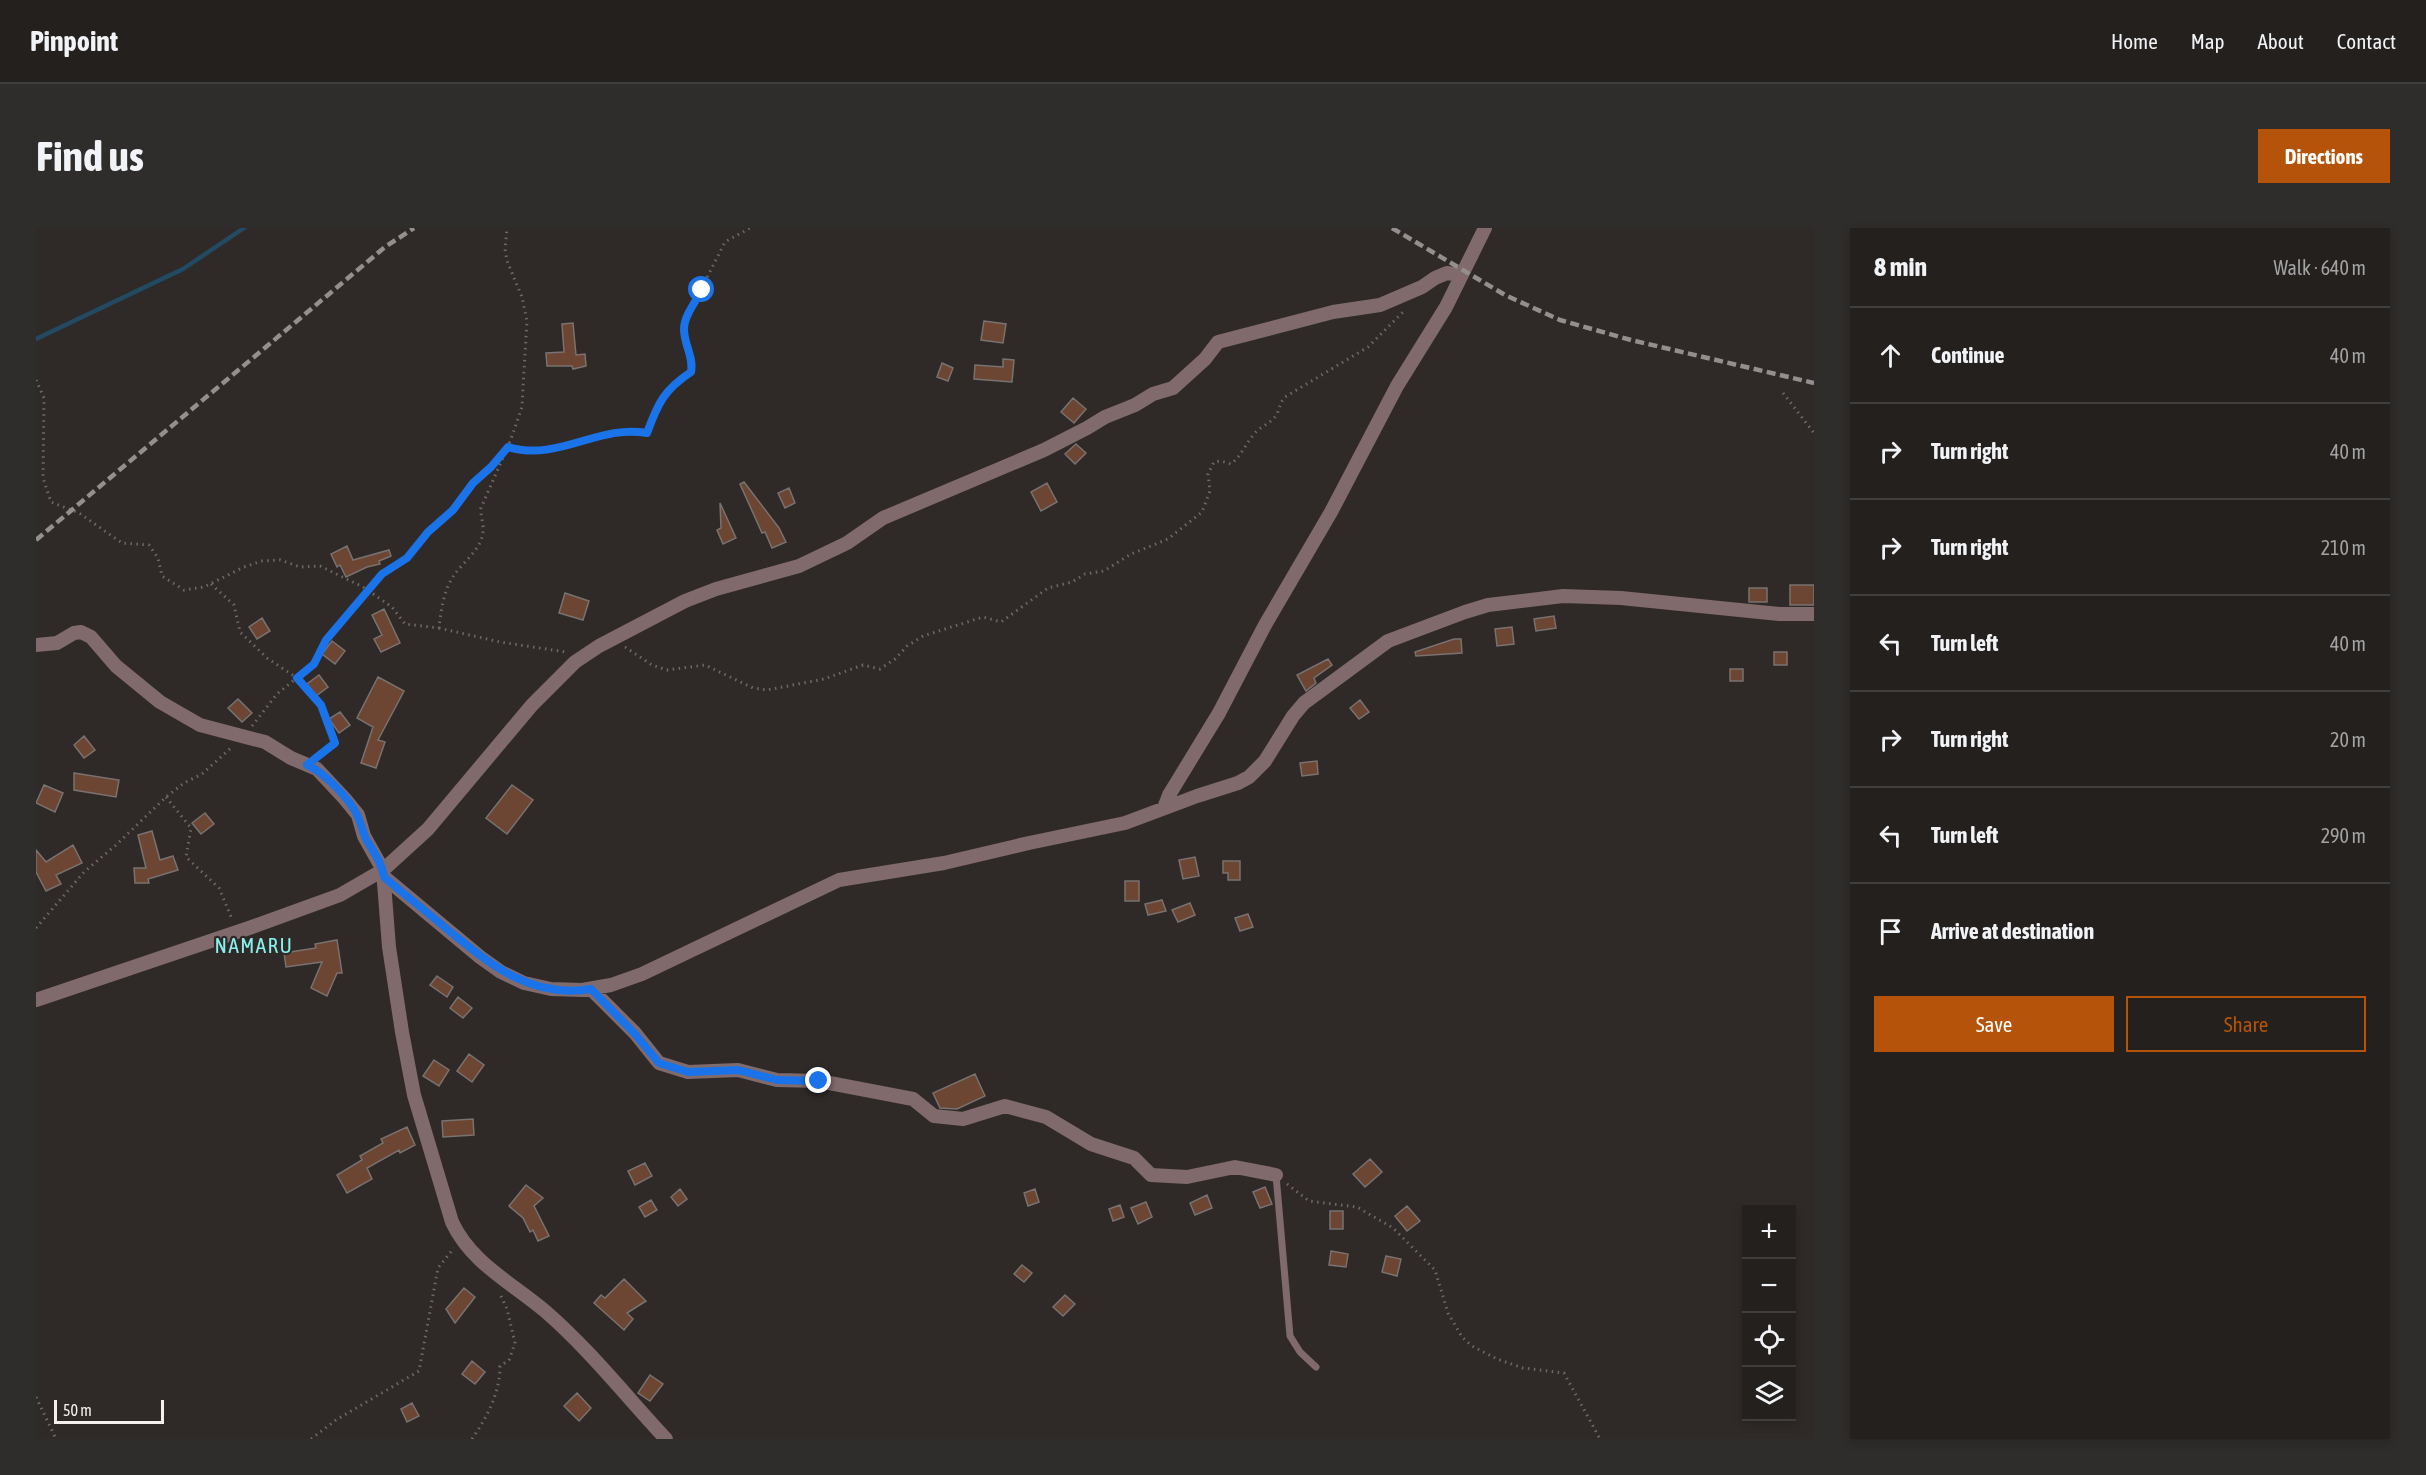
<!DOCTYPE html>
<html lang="en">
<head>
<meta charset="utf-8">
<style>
	body { margin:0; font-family:"Asap Condensed",sans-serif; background:#2f2d2b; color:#f1f3f6 }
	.controls { position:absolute; right:18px; bottom:18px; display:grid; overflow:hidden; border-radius:0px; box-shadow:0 3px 9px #0003 }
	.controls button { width:54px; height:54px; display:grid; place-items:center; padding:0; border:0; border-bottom:2px solid #403e3c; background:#23201e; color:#f1f3f6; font:30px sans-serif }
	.scale { position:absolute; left:18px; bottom:15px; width:110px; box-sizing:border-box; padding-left:6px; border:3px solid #f3f0ef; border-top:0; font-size:16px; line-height:21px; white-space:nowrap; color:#f3f0ef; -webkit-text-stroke:4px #2f2a28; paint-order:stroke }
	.stop { position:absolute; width:18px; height:18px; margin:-14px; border:4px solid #1a73e8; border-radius:50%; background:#fff }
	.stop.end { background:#1a73e8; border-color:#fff; box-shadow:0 2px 6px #0008 }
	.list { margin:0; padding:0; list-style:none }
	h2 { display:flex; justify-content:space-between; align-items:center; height:78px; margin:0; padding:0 24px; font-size:26px }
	h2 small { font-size:20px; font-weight:400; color:#a3a3a4 }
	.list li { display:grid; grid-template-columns:39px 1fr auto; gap:18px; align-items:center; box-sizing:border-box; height:96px; padding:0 24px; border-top:2px solid #403e3c }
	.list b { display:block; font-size:22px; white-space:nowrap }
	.list em { font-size:20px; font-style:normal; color:#a3a3a4 }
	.actions { display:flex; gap:12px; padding:18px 24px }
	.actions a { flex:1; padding:14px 0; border:2px solid #b45309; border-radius:0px; text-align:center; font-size:21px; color:#b45309 }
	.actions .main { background:#b45309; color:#fff }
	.icon { flex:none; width:33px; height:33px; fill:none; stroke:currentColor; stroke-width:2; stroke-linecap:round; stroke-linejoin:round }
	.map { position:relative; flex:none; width:1778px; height:1211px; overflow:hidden; border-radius:0px }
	header { display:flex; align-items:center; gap:36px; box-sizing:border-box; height:84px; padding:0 30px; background:#23201e; border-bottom:2px solid #403e3c }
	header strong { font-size:28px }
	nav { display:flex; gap:33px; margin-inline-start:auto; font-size:21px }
	.intro { display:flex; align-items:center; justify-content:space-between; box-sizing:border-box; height:144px; padding:0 36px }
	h1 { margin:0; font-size:42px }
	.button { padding:15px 27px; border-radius:0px; background:#b45309; color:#fff; font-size:21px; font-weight:700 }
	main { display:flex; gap:36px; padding:0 36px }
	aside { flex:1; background:#23201e; border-radius:0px; box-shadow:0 3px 9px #0003 }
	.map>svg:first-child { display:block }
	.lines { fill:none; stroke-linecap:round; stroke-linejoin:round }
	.stream { stroke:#224a62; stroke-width:4.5 }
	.building { fill:#6c4533; stroke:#787270; stroke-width:1.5 }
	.path { stroke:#6d6967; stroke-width:3; stroke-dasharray:1.5 4.5; stroke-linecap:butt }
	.service { stroke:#806a6b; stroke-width:7 }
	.minor { stroke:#806a6b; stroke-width:14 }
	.rail { stroke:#938f8e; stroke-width:4.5; stroke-dasharray:9 4.5; stroke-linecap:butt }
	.route { stroke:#1a73e8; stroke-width:8 }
	.labels { text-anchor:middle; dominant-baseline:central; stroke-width:4.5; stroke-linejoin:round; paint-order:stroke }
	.quarter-label { font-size:21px; letter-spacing:1.5px; fill:#87f2ec; stroke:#2f2a28 }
</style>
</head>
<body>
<header>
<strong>Pinpoint</strong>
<nav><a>Home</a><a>Map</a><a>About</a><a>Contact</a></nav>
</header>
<div class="intro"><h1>Find us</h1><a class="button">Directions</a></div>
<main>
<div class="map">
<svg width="1778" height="1211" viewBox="0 0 1778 1211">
	<rect width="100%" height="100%" fill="#2f2a28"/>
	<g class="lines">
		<path class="stream" d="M 0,111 L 147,41 L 208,0"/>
	</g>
	<path class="building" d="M 948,93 L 970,96 L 967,115 L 945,112 Z
		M 537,95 L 540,127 L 549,126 L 550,138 L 537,141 L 536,138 L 511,138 L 510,125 L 528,124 L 526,96 Z
		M 967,131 L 978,132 L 976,154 L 938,151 L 939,137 L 967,139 Z
		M 906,135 L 917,140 L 912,153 L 901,149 Z
		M 1037,170 L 1050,181 L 1038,195 L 1025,184 Z
		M 1040,216 L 1050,225 L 1039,236 L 1029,226 Z
		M 708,254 L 743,300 L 750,314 L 736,320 L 729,304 L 726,305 L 704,256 Z
		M 1011,255 L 1021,274 L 1005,283 L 995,264 Z
		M 753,260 L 759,275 L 749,280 L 742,265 Z
		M 684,275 L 700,310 L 687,316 L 681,302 L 685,300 Z
		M 311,318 L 317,332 L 353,322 L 355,328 L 343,333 L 344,336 L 331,339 L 310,349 L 304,337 L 301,339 L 295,326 Z
		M 1754,357 L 1778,357 L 1778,377 L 1754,377 Z
		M 1713,360 L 1731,360 L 1731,374 L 1713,374 Z
		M 529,365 L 553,373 L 547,392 L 523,385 Z
		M 348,381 L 364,415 L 345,424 L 338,411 L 346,407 L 336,387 Z
		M 1518,388 L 1520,400 L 1500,403 L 1498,391 Z
		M 226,390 L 234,403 L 221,411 L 213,399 Z
		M 1476,399 L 1478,416 L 1461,418 L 1459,401 Z
		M 1418,411 L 1425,411 L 1426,425 L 1380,428 L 1379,424 Z
		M 296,413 L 309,423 L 299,436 L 286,426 Z
		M 1738,424 L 1751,424 L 1751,437 L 1738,437 Z
		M 1292,431 L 1296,437 L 1278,450 L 1280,455 L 1270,463 L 1261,447 Z
		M 1694,441 L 1707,441 L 1707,453 L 1694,453 Z
		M 283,447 L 292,459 L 280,468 L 271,456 Z
		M 342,449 L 368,463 L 342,512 L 349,514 L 340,540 L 325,535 L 337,499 L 321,490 Z
		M 202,471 L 216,485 L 206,494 L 192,480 Z
		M 1324,472 L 1333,484 L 1323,491 L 1314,480 Z
		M 304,484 L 314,497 L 303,505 L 293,491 Z
		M 48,508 L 59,522 L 48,530 L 38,517 Z
		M 1281,533 L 1282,546 L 1266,548 L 1264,535 Z
		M 38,545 L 83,552 L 80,569 L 38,562 Z
		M 8,557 L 27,565 L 19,584 L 0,575 Z
		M 476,557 L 497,572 L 471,606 L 450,590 Z
		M 169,585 L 178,596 L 165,606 L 156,595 Z
		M 116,603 L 124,632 L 137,628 L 142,642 L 112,651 L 113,655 L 99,655 L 98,640 L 110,640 L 102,607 Z
		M 37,617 L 46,635 L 20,647 L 25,656 L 10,663 L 0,644 L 0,622 L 10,634 Z
		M 1159,629 L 1163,648 L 1147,651 L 1143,632 Z
		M 1187,633 L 1204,633 L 1204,652 L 1192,652 L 1192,645 L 1187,645 Z
		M 1089,653 L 1103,653 L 1103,673 L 1089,673 Z
		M 1126,672 L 1130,683 L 1112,687 L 1109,676 Z
		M 1154,675 L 1159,687 L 1142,694 L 1136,682 Z
		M 1212,686 L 1217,699 L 1204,703 L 1199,690 Z
		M 301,712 L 306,745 L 301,745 L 291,768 L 275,760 L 286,734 L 250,739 L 248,725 L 280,720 L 279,716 Z
		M 401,748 L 417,759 L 411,769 L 394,757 Z
		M 422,769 L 436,780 L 427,790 L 414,780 Z
		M 433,826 L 448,837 L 436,854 L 421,843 Z
		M 398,832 L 413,842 L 403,858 L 387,848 Z
		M 939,846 L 949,868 L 921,881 L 904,880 L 897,865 Z
		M 437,891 L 438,907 L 407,909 L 406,893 Z
		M 371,899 L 379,917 L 364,925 L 363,922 L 331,940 L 336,951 L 311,965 L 301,947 L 326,932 L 324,928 L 347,915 L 345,911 Z
		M 1334,931 L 1346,944 L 1329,959 L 1317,946 Z
		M 609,935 L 616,948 L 599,957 L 592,943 Z
		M 490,957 L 507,970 L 498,978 L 513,1008 L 502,1013 L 497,1002 L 494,1004 L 487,990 L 473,978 Z
		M 1229,959 L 1236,976 L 1224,980 L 1217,964 Z
		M 644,961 L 651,971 L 642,978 L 635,969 Z
		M 999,961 L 1003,974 L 992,978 L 988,965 Z
		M 1171,967 L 1176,980 L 1159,987 L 1154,975 Z
		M 615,972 L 621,982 L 609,989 L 603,979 Z
		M 1110,974 L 1116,989 L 1102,996 L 1095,980 Z
		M 1084,977 L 1088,989 L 1077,993 L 1073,981 Z
		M 1371,978 L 1384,993 L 1371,1003 L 1359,988 Z
		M 1294,983 L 1307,983 L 1307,1001 L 1294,1001 Z
		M 1295,1023 L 1312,1026 L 1310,1039 L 1293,1037 Z
		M 1350,1028 L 1365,1031 L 1361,1048 L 1346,1044 Z
		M 986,1037 L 996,1045 L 988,1054 L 978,1046 Z
		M 588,1051 L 610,1073 L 591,1085 L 597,1091 L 588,1102 L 558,1075 L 565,1067 L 569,1070 Z
		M 428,1060 L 439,1069 L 419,1095 L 410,1081 Z
		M 1029,1067 L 1039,1076 L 1027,1088 L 1017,1079 Z
		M 436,1133 L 449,1144 L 439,1156 L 426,1146 Z
		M 614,1147 L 627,1156 L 614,1173 L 602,1165 Z
		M 541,1165 L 555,1180 L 543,1193 L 528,1178 Z
		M 376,1175 L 383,1188 L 371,1194 L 365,1181 Z"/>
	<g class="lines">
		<path class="path" d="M 0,152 L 8,170 L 7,250 L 15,274 L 43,285 L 86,315 L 113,317 L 122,330 L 126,348 L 148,362 L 168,359 L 208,339 L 226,333 L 244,332 L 264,339 L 284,338 L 327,359 L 356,379 L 369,396 L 403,400 C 405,382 408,360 419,346 C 428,333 446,321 447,303 C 448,296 444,288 445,280 L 475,211 L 486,179 L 487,159 L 491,93 L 486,69 L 471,33 L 469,21 L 471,0
			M 1747,165 L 1778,205
			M 175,356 L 198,377 L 204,404 L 231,430 L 261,450 L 285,477 L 299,515 L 283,527
			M 403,400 L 464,414 L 530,424
			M 589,419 L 616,437 L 631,442 L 669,437 L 717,460 L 731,462 L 788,451 L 827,437 L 844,441 L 859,431 L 871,418 L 887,408 L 947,389 L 965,394 L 1012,360 L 1036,354 L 1049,346 L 1068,343 L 1095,326 L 1132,311 L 1166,284 L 1174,263 L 1172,246 L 1178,234 L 1185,233 L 1195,236 C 1206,227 1210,215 1219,205 C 1225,198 1236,195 1241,186 C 1244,179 1244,175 1249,169 L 1332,119 L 1369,82
			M 216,498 L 241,466 L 278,436 L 290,412 L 304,394 L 346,346 L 371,330 L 392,304 L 417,283 L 437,255 L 455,239 L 472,219 C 522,234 562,197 611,205 C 622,175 628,162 655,144 L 657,135 L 648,100 L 653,85 L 689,14 L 714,0
			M 130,569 L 155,600 L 150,629 L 183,660 L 196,691
			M 0,700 L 48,644 L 80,617 L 130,569 L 148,555 L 166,546 L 197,518
			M 1251,956 L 1273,973 L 1321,979 L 1357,1000 L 1399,1042 L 1412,1085 L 1426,1109 L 1436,1118 L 1461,1131 L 1487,1140 L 1528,1145 L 1564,1211
			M 0,1169 L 20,1211
			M 275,1211 L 300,1192 L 383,1143 L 402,1040 L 418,1020
			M 436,1211 C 451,1189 464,1165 464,1138 L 473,1132 L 479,1115 L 471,1081 L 464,1066"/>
		<path class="service" d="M 1240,947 L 1254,1108 L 1264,1124 L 1280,1139"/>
		<path class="minor" d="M 0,417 L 21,415 L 38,405 L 45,404 L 55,409 L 80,438 L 124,474 L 164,497 L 229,514 L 255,530 L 281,541 L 309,571 L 322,587 L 328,608 L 347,642 L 353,719 L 366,804 L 378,867 L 416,994 C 435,1035 476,1055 509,1083 C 553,1121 590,1168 630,1211
			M 1128,580 L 1133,567 L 1183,485 L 1229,397 L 1295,284 L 1361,158 L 1410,79 L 1449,0
			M 348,649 L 444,729 L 465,744 L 488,755 L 515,761 L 546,762 L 575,757 L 606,746 L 803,652 L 908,635 L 993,615 L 1089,595 L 1161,568 L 1202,555 L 1213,549 L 1229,533 L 1257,488 L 1268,475 L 1352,413 L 1429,384 L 1452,377 L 1527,368 L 1585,370 L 1743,386 L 1778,386
			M 555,761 L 599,805 L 623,835 L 652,844 L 702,842 L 741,852 L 783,853 L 877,871 L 898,888 L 927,891 L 969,878 L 1010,889 L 1055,916 L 1098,930 L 1115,947 L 1151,949 L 1199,939 L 1240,947
			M 0,772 L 213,700 L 304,667 L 347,642 L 392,601 L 496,477 L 539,434 L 563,418 L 649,373 L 680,361 L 763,338 L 811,315 L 847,290 L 1008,222 L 1051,200 L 1069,189 L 1099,177 L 1117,166 L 1137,160 L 1169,131 L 1182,114 L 1297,84 L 1344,77 L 1386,59 L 1399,50 L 1411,45 L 1424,47"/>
		<path class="rail" d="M 1356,0 L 1469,67 L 1524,92 L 1595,112 L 1778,155
			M 0,312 L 349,19 L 378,0"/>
	</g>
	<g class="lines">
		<path class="route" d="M 666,62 C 660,73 648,88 648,101 C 648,117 658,129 655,144 C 628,162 622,175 611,205 C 562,196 523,234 472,219 L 455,239 L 437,255 L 417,282 L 392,304 L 371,330 L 346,346 L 290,412 L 278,436 L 261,450 L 285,477 L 299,515 L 271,537 C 288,544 315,572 322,589 C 325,596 327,604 330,611 C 337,623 346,635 348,649 C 369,667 391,684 412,702 C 455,737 495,771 555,761 L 599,806 L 623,835 L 652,844 L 702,842 L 741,852 L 783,853"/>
	</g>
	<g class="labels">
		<g class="quarter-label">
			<text x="218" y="717">NAMARU</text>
		</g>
	</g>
</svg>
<div class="controls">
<button>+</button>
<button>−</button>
<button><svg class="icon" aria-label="locate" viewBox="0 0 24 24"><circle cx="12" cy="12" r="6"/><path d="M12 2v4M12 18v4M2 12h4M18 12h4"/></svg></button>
<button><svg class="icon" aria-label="layers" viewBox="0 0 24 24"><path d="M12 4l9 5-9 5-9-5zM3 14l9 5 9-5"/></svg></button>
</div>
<div class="scale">50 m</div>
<div class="stop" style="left:666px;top:62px"></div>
<div class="stop end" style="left:783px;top:853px"></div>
</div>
<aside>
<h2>8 min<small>Walk · 640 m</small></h2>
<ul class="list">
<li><svg class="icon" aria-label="ahead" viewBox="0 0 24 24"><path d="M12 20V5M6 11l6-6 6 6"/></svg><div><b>Continue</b></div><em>40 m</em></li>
<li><svg class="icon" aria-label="right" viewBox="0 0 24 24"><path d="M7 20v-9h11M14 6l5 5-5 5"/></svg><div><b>Turn right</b></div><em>40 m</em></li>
<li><svg class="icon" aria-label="right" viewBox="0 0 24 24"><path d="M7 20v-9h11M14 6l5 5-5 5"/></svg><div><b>Turn right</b></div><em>210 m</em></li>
<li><svg class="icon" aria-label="left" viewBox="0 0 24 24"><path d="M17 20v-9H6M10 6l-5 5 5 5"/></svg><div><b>Turn left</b></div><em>40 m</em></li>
<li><svg class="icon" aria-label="right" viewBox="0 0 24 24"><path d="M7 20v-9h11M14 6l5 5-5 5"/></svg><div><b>Turn right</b></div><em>20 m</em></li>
<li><svg class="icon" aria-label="left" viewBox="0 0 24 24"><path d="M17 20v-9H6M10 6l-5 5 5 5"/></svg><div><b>Turn left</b></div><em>290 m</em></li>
<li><svg class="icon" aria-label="arrive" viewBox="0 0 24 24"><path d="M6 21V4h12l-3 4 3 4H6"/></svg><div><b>Arrive at destination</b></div></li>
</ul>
<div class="actions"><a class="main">Save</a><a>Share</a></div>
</aside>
</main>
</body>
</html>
